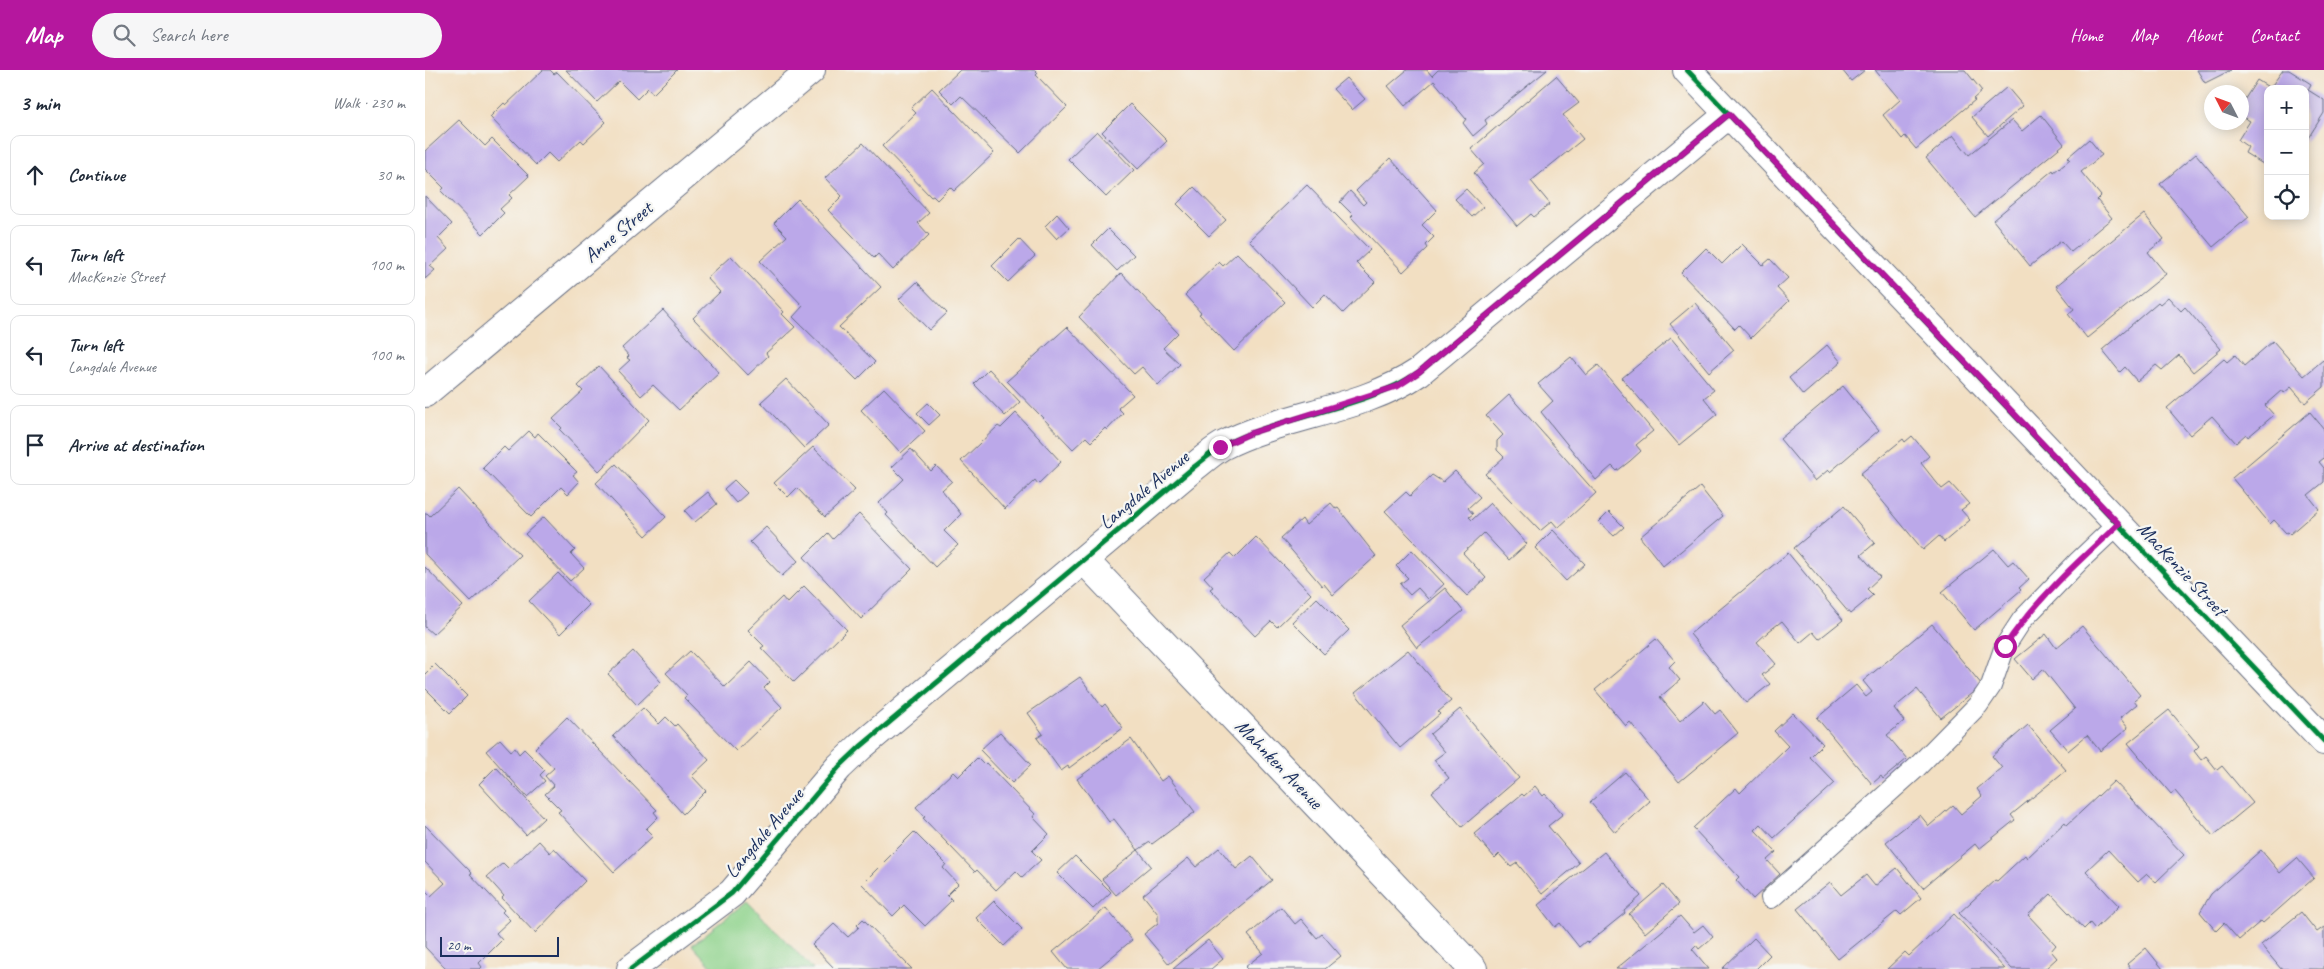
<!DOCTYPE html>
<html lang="en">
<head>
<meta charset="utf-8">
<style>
	body { margin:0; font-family:Caveat,sans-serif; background:#f6f6f7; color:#1f2937 }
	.controls { position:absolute; right:15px; top:15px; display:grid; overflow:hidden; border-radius:10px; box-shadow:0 2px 12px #0003 }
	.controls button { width:45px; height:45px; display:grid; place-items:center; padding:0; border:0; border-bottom:1px solid #e0e1e3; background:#fff; color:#1f2937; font:25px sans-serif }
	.compass { position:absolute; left:1779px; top:15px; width:45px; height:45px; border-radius:50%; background:#fff; box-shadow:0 2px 12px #0003; rotate:312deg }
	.scale { position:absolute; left:15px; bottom:12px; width:119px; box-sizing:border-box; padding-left:5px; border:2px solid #1b2f5e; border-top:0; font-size:14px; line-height:18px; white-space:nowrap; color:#1b2f5e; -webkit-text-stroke:4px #f6f6f2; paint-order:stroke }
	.stop { position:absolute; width:15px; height:15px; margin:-11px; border:4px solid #b5179e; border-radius:50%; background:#fff }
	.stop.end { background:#b5179e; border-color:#fff; box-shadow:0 1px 5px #0008 }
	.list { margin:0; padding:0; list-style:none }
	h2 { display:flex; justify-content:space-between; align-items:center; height:65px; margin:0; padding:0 20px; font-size:21px }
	h2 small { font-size:16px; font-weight:400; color:#747a83 }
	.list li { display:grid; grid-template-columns:32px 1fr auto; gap:15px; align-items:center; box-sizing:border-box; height:80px; margin:0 10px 10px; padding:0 10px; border:1px solid #e0e1e3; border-radius:10px }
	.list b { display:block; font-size:19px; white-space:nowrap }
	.list p { margin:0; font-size:16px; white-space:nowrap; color:#747a83 }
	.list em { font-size:16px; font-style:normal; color:#747a83 }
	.icon { flex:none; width:28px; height:28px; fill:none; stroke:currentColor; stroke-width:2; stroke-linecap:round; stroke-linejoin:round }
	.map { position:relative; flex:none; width:1899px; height:899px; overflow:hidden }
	header { display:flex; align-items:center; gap:30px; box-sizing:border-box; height:70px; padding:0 25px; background:#b5179e; color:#fff }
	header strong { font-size:24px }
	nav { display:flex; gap:28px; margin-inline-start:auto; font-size:18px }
	.search { width:350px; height:45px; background:#f6f6f7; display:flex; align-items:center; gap:12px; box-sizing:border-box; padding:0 18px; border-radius:28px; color:#747a83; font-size:19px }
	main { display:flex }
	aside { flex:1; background:#fff }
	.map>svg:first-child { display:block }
	.green { fill:#8fd38c; stroke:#558175 }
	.building { fill:#bba8e9 }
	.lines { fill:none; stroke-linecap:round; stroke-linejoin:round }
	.lane-casing { stroke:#666d81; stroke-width:22 }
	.street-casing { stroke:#666d81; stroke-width:30 }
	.lane { stroke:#fff; stroke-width:20 }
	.street { stroke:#fff; stroke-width:28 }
	.cycleway-casing { stroke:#f6f6f2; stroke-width:8 }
	.cycleway { stroke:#00873e; stroke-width:5 }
	.route { stroke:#b5179e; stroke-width:6 }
	.labels { text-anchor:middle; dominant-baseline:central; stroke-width:4.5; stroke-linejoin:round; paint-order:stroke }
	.street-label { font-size:20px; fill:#1b2f5e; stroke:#f6f6f2 }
</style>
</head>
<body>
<header>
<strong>Map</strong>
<div class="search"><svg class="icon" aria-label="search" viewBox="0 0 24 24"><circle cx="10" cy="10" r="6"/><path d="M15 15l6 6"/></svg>Search here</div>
<nav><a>Home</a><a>Map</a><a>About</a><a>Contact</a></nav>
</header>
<main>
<aside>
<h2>3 min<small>Walk · 230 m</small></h2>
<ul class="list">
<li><svg class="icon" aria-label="ahead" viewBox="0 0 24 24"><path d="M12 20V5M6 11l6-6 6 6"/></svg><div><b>Continue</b></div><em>30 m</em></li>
<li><svg class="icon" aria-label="left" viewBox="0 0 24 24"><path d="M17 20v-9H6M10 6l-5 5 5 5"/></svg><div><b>Turn left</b><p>MacKenzie Street</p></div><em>100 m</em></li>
<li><svg class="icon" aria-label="left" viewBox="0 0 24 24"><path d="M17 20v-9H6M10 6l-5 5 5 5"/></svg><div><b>Turn left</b><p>Langdale Avenue</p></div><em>100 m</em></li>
<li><svg class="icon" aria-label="arrive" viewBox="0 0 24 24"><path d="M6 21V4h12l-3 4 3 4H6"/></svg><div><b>Arrive at destination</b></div></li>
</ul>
</aside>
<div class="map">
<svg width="1899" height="899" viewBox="0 0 1899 899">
	<rect width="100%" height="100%" fill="#f6f6f2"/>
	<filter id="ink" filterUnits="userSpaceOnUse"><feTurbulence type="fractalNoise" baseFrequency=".02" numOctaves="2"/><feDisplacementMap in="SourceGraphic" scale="10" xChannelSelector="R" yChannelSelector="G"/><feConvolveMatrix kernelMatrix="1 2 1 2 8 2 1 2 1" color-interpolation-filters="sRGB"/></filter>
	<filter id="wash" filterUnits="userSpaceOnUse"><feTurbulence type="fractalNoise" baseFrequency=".0096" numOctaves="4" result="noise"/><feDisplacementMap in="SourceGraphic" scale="20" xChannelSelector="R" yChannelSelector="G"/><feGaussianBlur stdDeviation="1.12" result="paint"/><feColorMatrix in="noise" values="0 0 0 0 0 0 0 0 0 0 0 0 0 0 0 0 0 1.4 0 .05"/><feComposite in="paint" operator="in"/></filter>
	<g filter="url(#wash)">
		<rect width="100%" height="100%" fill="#f2dfc2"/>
		<path class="green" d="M 322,831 L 388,899 L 289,899 L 267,875 Z"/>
		<g id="blocks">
			<path class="building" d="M 118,0 L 125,0 L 129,4 L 132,2 L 181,52 L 159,73 L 156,70 L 132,92 L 123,83 L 111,95 L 65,47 L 79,33 L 81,35 Z
				M 141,0 L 252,0 L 228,24 L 223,18 L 212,29 L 194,11 L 172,32 Z
				M 535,0 L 610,0 L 613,3 L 611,5 L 642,37 L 595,83 L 536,26 L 528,34 L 514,20 Z
				M 982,0 L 1002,0 L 1007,6 L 1013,0 L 1122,0 L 1060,50 L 1062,54 L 1048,66 L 1038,53 L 1041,49 L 1009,11 L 980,36 L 963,16 Z
				M 1417,0 L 1440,0 L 1426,11 Z
				M 1450,0 L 1540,0 L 1557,21 L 1548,29 L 1550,30 L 1491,79 L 1480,66 L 1477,69 L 1458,45 L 1475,30 Z
				M 1772,0 L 1806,0 L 1780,13 Z
				M 1858,0 L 1864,0 L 1886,14 L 1883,20 L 1899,30 L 1899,43 L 1880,73 L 1880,19 L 1843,19 L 1843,97 L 1820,83 L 1823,77 L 1813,70 L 1825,51 L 1816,46 L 1816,35 L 1832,10 L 1845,18 Z
				M 1131,6 L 1154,33 L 1138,45 L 1158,69 L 1106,111 L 1125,134 L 1109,147 L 1106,144 L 1092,156 L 1049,103 L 1059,94 L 1046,79 Z
				M 921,8 L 940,29 L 927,40 L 908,19 Z
				M 1582,17 L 1598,36 L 1563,66 L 1547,47 Z
				M 507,18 L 569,83 L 529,121 L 525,117 L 512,130 L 508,126 L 506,127 L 457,76 L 491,43 L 486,38 Z
				M 705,34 L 742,71 L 713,99 L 677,62 Z
				M 1616,45 L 1639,74 L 1550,147 L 1501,88 L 1528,65 L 1544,85 L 1587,50 L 1597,61 Z
				M 34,50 L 60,76 L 67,69 L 104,106 L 84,125 L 87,128 L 75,139 L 79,143 L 58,164 L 16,121 L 19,118 L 0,99 L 0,81 Z
				M 672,61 L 709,100 L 681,127 L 643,89 Z
				M 1664,69 L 1677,85 L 1656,102 L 1676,126 L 1672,130 L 1687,148 L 1646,182 L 1636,171 L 1605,196 L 1568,150 L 1628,100 L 1629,102 L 1645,89 L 1643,87 Z
				M 438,73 L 504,143 L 493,153 L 504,165 L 468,200 L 453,184 L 449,188 L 403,140 L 417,126 L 400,108 Z
				M 1771,84 L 1824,147 L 1788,177 L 1735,114 Z
				M 965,88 L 1012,140 L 997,155 L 1009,167 L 1001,175 L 1003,178 L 978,202 L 926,147 L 928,145 L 915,132 L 925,121 L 938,135 L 941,132 L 931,121 Z
				M 882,115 L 945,180 L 931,193 L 950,212 L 918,243 L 900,224 L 887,237 L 824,170 Z
				M 769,117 L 801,150 L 784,166 L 752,134 Z
				M 1041,119 L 1058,137 L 1047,147 L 1030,129 Z
				M 0,126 L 27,154 L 13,168 L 23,179 L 5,196 L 10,200 L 0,209 Z
				M 373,129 L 456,217 L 414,257 L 450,292 L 432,310 L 368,247 L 378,236 L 335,191 L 362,166 L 349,153 Z
				M 632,144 L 644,158 L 632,169 L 620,156 Z
				M 1719,144 L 1739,169 L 1723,182 L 1741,204 L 1662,268 L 1643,244 L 1649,239 L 1631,216 Z
				M 683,159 L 709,185 L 692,201 L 667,175 Z
				M 594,169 L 610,186 L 583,212 L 567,196 Z
				M 1317,174 L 1338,195 L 1345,189 L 1363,208 L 1352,218 L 1364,231 L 1326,268 L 1314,255 L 1310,259 L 1256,203 L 1281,178 L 1297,194 Z
				M 812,183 L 860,232 L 809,281 L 774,244 L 776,243 L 760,225 L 794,192 L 798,196 Z
				M 306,186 L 359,242 L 357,244 L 370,257 L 341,283 L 343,286 L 323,305 L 268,248 L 295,222 L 282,208 Z
				M 696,203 L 753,263 L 738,278 L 755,294 L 733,315 L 717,297 L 709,304 L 654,247 Z
				M 492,212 L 522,243 L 504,260 L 474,229 Z
				M 1743,227 L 1756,241 L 1760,237 L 1796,279 L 1768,302 L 1754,285 L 1737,300 L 1731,295 L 1712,311 L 1700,297 L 1695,302 L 1677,280 L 1733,232 L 1735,234 Z
				M 1270,233 L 1309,280 L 1284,302 L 1245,254 Z
				M 238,240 L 294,303 L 254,340 L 228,315 L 216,326 L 193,301 L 205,290 L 202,288 L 204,286 L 197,278 Z
				M 642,257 L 708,325 L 693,338 L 698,343 L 682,360 L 680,358 L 666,372 L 661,367 L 648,379 L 582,311 Z
				M 1246,268 L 1289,320 L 1279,328 L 1292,344 L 1254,375 L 1197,308 Z
				M 1848,271 L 1879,306 L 1898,290 L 1899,292 L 1899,317 L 1880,333 L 1866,317 L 1859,323 L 1857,320 L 1840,335 L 1849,345 L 1823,367 L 1821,364 L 1811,373 L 1787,346 L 1765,365 L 1742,338 L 1799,289 L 1802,292 L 1810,285 L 1819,296 Z
				M 1402,275 L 1416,292 L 1378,325 L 1364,308 Z
				M 1146,287 L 1161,305 L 1173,295 L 1228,361 L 1211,375 L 1216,381 L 1205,391 L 1192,401 L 1187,396 L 1171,410 L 1116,342 L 1128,331 L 1113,314 Z
				M 174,296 L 224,350 L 174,401 L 135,360 L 137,358 L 128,349 L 158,321 L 153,316 Z
				M 564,299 L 595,332 L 580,346 L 549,314 Z
				M 361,309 L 404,355 L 379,378 L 336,332 Z
				M 1418,316 L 1454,360 L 1405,402 L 1403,400 L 1390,411 L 1355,369 Z
				M 459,318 L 500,361 L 476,383 L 436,340 Z
				M 1084,325 L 1171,423 L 1133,458 L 1127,451 L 1115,461 L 1060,404 L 1079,387 L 1072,380 L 1072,371 L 1078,365 L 1061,346 Z
				M 503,333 L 515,345 L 504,355 L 492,343 Z
				M 1885,342 L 1899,359 L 1899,388 L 1894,392 L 1899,398 L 1899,412 L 1883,425 L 1894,439 L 1865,464 L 1863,462 L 1861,463 L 1849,450 L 1845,454 L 1807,408 Z
				M 591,343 L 636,392 L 613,414 L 610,410 L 580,439 L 536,391 L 573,356 L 576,358 Z
				M 104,361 L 110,367 L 113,363 L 152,402 L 148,405 L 154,412 L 143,424 L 136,417 L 106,447 L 58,398 L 79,377 L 83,381 Z
				M 1487,366 L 1504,386 L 1496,393 L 1507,407 L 1517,419 L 1525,413 L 1544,434 L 1536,440 L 1545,450 L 1519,472 L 1514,466 L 1498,480 L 1435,404 L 1478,369 L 1480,372 Z
				M 388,377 L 430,420 L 400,447 L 372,418 L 363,427 L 349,413 Z
				M 486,379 L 506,401 L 511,396 L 527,411 L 517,420 L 536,444 L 519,461 L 533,475 L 510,497 L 461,445 L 463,443 L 454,433 L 479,409 L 467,397 Z
				M 191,394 L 241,447 L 221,466 L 171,413 Z
				M 1030,401 L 1055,427 L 1043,438 L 1048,444 L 1044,447 L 1047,450 L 1065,433 L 1102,474 L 1084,490 L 1059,463 L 1038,483 L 1061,508 L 1042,526 L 960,441 L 981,422 L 985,426 L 1007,405 L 1018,412 Z
				M 309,410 L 322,423 L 311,433 L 299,419 Z
				M 1275,417 L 1298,446 L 1238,496 L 1215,467 Z
				M 33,419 L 95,485 L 46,532 L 0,484 L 0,444 L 2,443 L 5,446 Z
				M 283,422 L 292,434 L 270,452 L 260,441 Z
				M 906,433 L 911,439 L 913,438 L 951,486 L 908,525 L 899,514 L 897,516 L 856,468 L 877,449 L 881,455 Z
				M 1419,436 L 1450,473 L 1436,485 L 1455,507 L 1442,519 L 1448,525 L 1425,544 L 1369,478 Z
				M 1184,442 L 1199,457 L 1189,466 L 1174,452 Z
				M 434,444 L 487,499 L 436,549 L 379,487 L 403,463 L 408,469 Z
				M 119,447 L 150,480 L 146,484 L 159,498 L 145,511 L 100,464 Z
				M 341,457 L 373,491 L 357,506 L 325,472 Z
				M 1128,460 L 1160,494 L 1141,511 L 1110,478 Z
				M 831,467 L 886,524 L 852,557 L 846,551 L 830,566 L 785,519 L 788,517 L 779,507 L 805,483 L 810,488 Z
				M 1569,479 L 1583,495 L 1588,491 L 1604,509 L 1594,518 L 1596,520 L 1549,560 L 1517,522 Z
				M 987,480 L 1019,514 L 1003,529 L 993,518 L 985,525 L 975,514 L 983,508 L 971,496 Z
				M 1363,483 L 1418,550 L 1394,569 L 1388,562 L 1375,573 L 1357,551 L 1344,561 L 1332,572 L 1351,594 L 1337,605 L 1345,614 L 1321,633 L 1265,564 Z
				M 0,497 L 38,536 L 8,564 L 0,557 Z
				M 133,503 L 164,535 L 135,564 L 104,531 Z
				M 379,516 L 422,560 L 369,612 L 336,578 L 339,576 L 323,560 L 357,527 L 362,533 Z
				M 1020,518 L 1038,541 L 992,578 L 975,555 Z
				M 892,528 L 924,560 L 899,584 L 867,552 Z
				M 1507,554 L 1557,615 L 1516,648 L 1492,619 L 1469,638 L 1479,651 L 1462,665 L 1482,689 L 1458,709 L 1456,706 L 1447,714 L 1392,648 L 1431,615 L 1441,627 L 1447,622 L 1438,611 Z
				M 1657,556 L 1715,625 L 1709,630 L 1712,634 L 1695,648 L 1703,658 L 1675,681 L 1662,665 L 1643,681 L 1625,660 L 1650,639 L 1618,599 L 1607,609 L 1590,589 L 1621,564 L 1631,578 Z
				M 1231,569 L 1250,591 L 1244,597 L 1255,610 L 1235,627 L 1255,651 L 1279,631 L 1290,644 L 1295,640 L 1313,663 L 1254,712 L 1205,652 L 1201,656 L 1170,620 Z
				M 983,580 L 1026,631 L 1013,642 L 1015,644 L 975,678 L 930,623 Z
				M 208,581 L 236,612 L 212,635 L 183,604 Z
				M 265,581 L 300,617 L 326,592 L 345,612 L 339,618 L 357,637 L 311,681 L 259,628 L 262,625 L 241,603 Z
				M 10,594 L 42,626 L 25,643 L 0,618 L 0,604 Z
				M 655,607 L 677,637 L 680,634 L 698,658 L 644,698 L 643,696 L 636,701 L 612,668 L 618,664 L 603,643 Z
				M 218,638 L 234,654 L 241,647 L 250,656 L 252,654 L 284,690 L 267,706 L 281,721 L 258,744 L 188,666 Z
				M 1035,639 L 1094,708 L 1037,757 L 1007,722 L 1024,708 L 1009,690 L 1020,682 L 1005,664 Z
				M 1744,640 L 1774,676 L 1769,681 L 1776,690 L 1781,686 L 1792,700 L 1797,696 L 1828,733 L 1788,766 L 1750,721 L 1746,724 L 1703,673 Z
				M 1368,643 L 1398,674 L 1385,687 L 1410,713 L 1349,768 L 1336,754 L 1330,760 L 1351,782 L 1342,790 L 1355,804 L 1328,829 L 1311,810 L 1314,807 L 1268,758 L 1311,718 L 1315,723 L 1363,676 L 1349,661 Z
				M 142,647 L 232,740 L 229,742 L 233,747 L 221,759 L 228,766 L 189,802 L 133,742 L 136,740 L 120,724 L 129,716 L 120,706 L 129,698 L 110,678 Z
				M 1603,655 L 1641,700 L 1586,745 L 1590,750 L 1554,779 L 1550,774 L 1498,818 L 1461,772 L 1495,745 L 1504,756 L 1528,735 L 1536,744 L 1557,726 L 1552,719 L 1577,698 L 1567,686 Z
				M 575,662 L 606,695 L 587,713 L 555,680 Z
				M 75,669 L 86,681 L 90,678 L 94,684 L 99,679 L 120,700 L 115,705 L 120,711 L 102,727 L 61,681 Z
				M 706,669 L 736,711 L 743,706 L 770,742 L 727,774 L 725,772 L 713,780 L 689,749 L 684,752 L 652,709 Z
				M 552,688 L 559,695 L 561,693 L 610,744 L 608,747 L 624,764 L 607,781 L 616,790 L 597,807 L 591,801 L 571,820 L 552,800 L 550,802 L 498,748 L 500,747 L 491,737 L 528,702 L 533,707 Z
				M 71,697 L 119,748 L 101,765 L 54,714 Z
				M 1200,702 L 1225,731 L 1190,762 L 1165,732 Z
				M 1689,711 L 1759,785 L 1731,812 L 1722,804 L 1713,812 L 1683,780 L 1661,801 L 1694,836 L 1670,859 L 1665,853 L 1659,859 L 1626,824 L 1603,845 L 1631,875 L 1626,881 L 1632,888 L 1620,899 L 1587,899 L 1534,843 L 1570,810 L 1572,811 L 1600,785 L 1602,788 L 1640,752 L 1642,755 Z
				M 1110,716 L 1118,726 L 1120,724 L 1138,744 L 1123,756 L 1154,793 L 1117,824 L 1092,793 L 1086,797 L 1074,784 L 1070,788 L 1049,764 L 1097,724 L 1099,726 Z
				M 0,755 L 47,803 L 45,804 L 79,840 L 77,842 L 85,850 L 71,863 L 77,870 L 54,893 L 57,897 L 55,899 L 21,899 L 0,877 L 0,820 L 6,826 L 20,813 L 0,792 Z
				M 489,762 L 521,794 L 518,798 L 533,814 L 522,825 L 527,830 L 500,856 L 479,835 L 468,846 L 437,814 Z
				M 114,771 L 125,783 L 129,778 L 160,811 L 110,863 L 77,828 L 79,826 L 62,807 L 78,793 L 84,799 Z
				M 794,778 L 811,799 L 827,786 L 847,810 L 744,894 L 719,864 L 733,853 L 733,844 L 718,825 L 763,788 L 771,797 Z
				M 713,780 L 726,796 L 691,825 L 677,809 Z
				M 1836,780 L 1855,803 L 1872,788 L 1889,808 L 1838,853 L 1836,851 L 1814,870 L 1799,853 L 1791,861 L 1775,842 L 1786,824 Z
				M 1179,782 L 1216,826 L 1199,841 L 1200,843 L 1163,873 L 1161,871 L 1154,877 L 1135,853 L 1130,857 L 1113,835 Z
				M 650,786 L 686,822 L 668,839 L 632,803 Z
				M 1472,798 L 1496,828 L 1476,845 L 1472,841 L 1413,889 L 1372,839 L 1405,812 L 1416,825 L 1441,805 L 1450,816 Z
				M 1238,815 L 1254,834 L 1220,863 L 1204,844 Z
				M 569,831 L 597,859 L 579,876 L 551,848 Z
				M 856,837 L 870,854 L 876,849 L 892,868 L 897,864 L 916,886 L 900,899 L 822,899 L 820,897 L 838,883 L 823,865 Z
				M 681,838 L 707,870 L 672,899 L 642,899 L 628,882 Z
				M 1876,842 L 1892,862 L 1899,857 L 1899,899 L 1856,899 L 1836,875 Z
				M 1529,844 L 1580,899 L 1462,899 L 1480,882 L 1484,886 Z
				M 1255,846 L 1269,862 L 1278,855 L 1288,867 L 1274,879 L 1271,875 L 1267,879 L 1284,899 L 1191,899 Z
				M 438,849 L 487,899 L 410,899 L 387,875 L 409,854 L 423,867 L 434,857 L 432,855 Z
				M 1329,868 L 1345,885 L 1331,899 L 1297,899 Z
				M 783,870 L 798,889 L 786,899 L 748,899 Z
				M 1721,878 L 1738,899 L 1706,899 L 1702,894 Z"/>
		</g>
	</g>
	<g filter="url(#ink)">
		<use href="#blocks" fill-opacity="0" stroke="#666d81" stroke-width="1"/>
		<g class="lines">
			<g class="lane-casing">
				<path id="lane" d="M 1346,828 L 1491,698 L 1553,635 L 1566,616 L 1580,576 L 1597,550 L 1654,491 L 1693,454"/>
			</g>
			<g class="street-casing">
				<path id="street" d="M 1262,0 L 1899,671
					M 0,323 L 386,0
					M 659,490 L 1048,899
					M 206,899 L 307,823 L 414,697 L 435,677 L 769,397 C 778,390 787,382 797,376 C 859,344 936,341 994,302 L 1304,44"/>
			</g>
			<use href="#lane" class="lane"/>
			<use href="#street" class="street"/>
			<g class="cycleway-casing">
				<path id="cycleway" d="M 1262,0 L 1899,671
					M 206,899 L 307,823 L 414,697 L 435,677 L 769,397 C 778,390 787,382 797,376 C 859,344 936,341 994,302 L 1304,44"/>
			</g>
			<use href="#cycleway" class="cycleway"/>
		</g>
	</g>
	<g class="lines" filter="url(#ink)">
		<path class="route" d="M 795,377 L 826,363 L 973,316 L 994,302 L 1304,44 L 1694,454 C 1652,492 1611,530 1580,576"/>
	</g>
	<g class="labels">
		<g class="street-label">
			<text transform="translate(193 162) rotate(-40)">Anne Street</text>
			<text transform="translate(719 420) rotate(-40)">Langdale Avenue</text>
			<text transform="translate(1757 499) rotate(47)">MacKenzie Street</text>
			<text transform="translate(854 694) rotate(46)">Mahnken Avenue</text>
			<text transform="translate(339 763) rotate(-50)">Langdale Avenue</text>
		</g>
	</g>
</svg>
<div class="controls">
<button>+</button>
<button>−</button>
<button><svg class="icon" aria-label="locate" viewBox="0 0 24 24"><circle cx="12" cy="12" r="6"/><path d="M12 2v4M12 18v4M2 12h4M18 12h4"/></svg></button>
</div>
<svg class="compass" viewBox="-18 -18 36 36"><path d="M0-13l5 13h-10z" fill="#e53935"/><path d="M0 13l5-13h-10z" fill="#747a83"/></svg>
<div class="scale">20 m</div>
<div class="stop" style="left:1580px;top:576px"></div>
<div class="stop end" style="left:795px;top:377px"></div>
</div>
</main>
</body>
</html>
